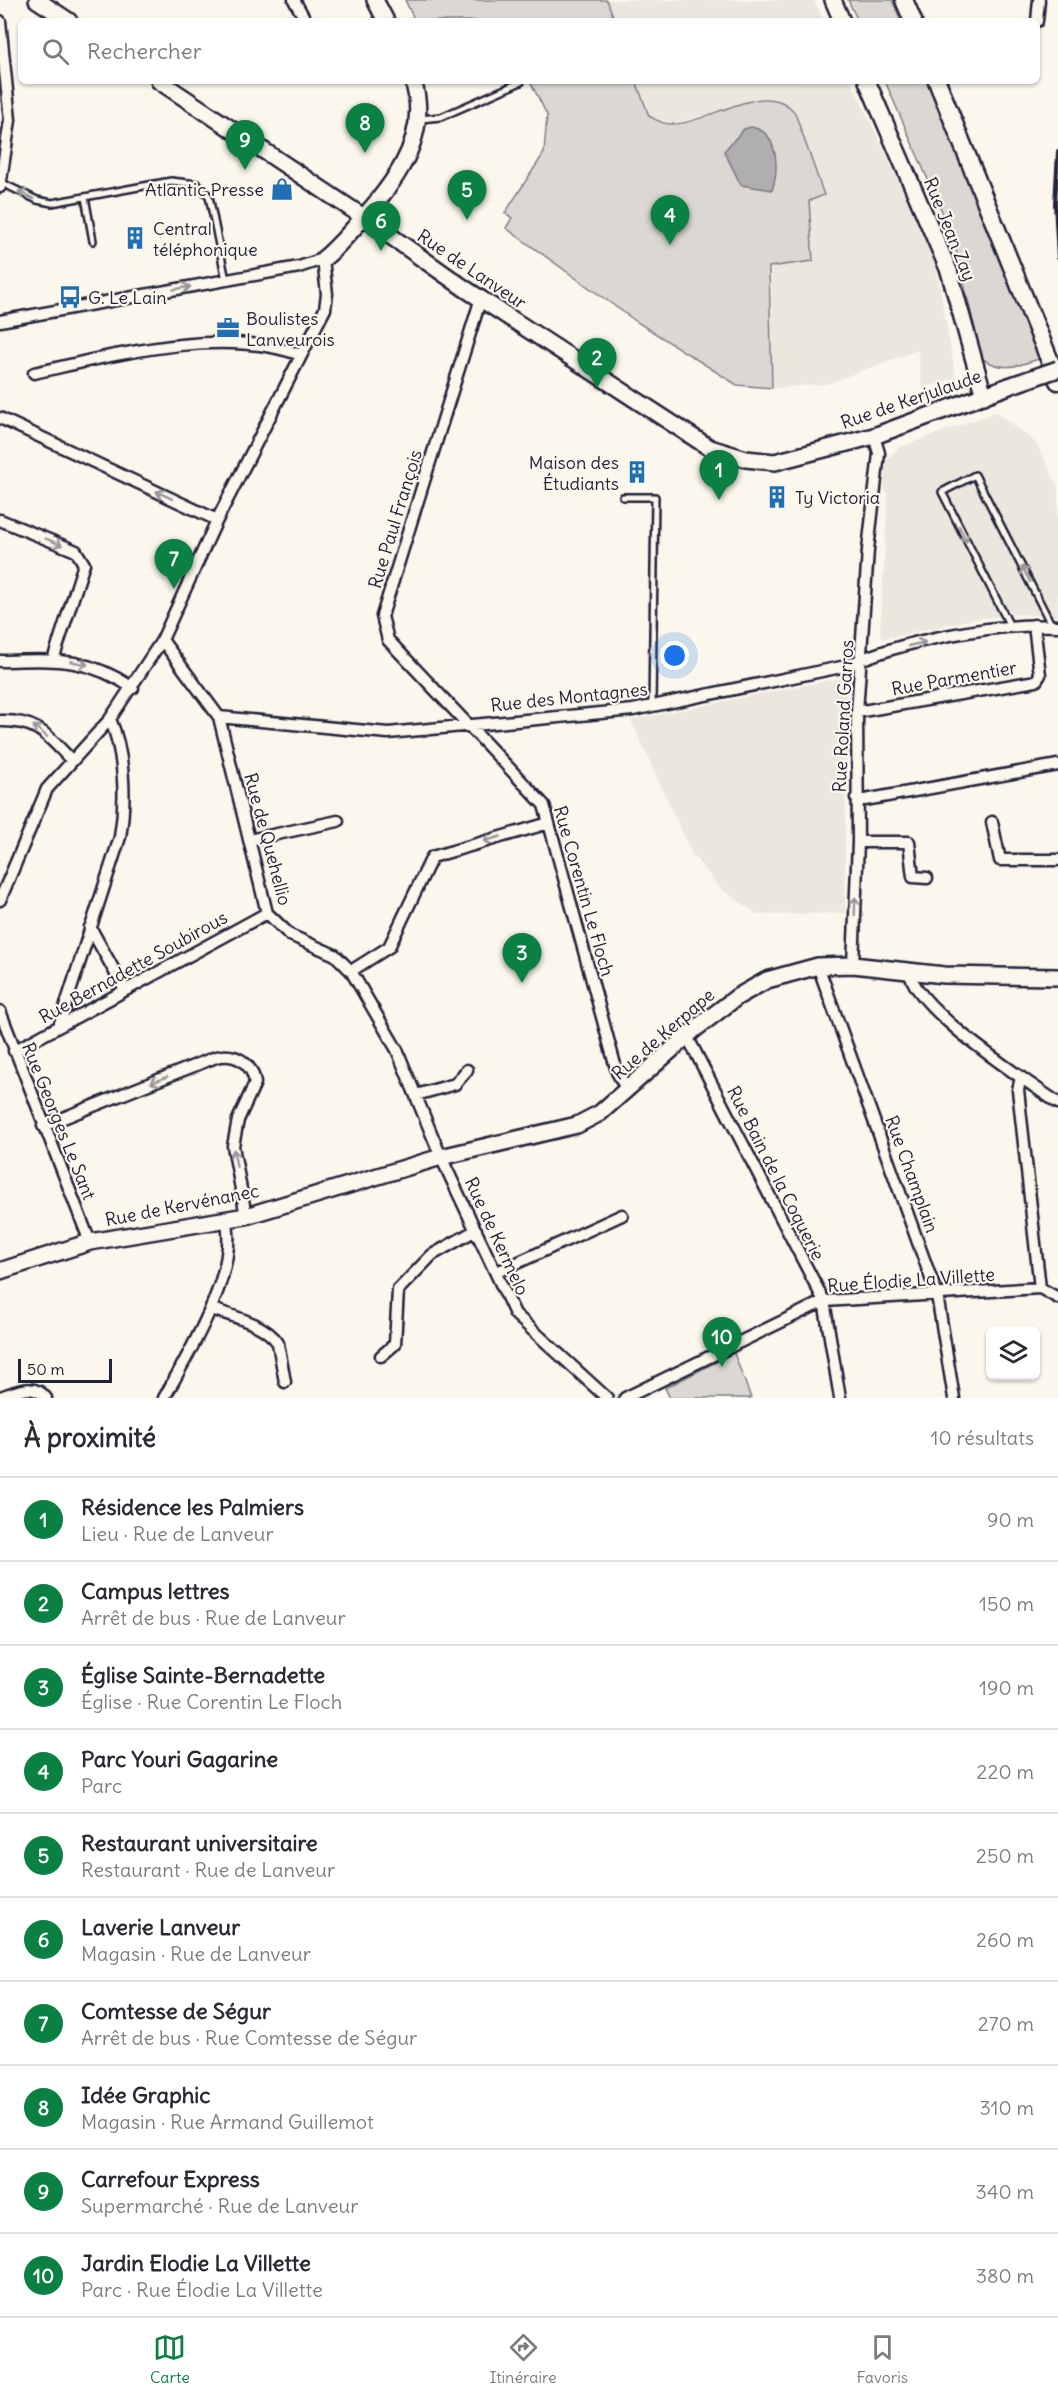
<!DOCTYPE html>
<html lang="fr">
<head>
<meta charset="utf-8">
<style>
	body { margin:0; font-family:Delius,sans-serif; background:#f7f7f7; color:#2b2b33 }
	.controls { position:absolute; right:18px; bottom:18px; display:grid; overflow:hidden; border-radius:9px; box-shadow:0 2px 4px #0004 }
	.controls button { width:54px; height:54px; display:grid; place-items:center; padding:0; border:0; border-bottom:2px solid #e1e1e2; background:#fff; color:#2b2b33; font:30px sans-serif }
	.scale { position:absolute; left:18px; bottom:15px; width:94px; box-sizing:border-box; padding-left:6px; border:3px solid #22223b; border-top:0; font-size:16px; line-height:21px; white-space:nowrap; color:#22223b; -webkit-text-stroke:4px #fbf7ec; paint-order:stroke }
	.you { position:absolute; left:675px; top:656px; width:21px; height:21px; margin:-15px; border:4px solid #fff; border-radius:50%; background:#1a73e8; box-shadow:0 0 0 9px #1a73e833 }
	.badge { display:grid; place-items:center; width:39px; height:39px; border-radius:50%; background:#0b8043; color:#fff; font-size:20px; font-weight:700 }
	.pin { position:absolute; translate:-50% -50px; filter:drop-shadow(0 2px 3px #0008) }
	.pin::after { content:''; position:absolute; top:32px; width:21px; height:18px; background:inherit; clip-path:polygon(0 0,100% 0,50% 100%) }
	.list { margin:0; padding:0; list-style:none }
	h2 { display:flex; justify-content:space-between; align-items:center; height:78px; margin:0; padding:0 24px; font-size:26px }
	h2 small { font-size:20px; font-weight:400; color:#7c7c81 }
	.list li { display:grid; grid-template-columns:39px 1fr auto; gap:18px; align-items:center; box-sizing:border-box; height:84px; padding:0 24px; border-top:2px solid #e1e1e2 }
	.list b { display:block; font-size:22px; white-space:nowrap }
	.list p { margin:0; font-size:20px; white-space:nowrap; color:#7c7c81 }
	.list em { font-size:20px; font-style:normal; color:#7c7c81 }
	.icon { flex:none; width:33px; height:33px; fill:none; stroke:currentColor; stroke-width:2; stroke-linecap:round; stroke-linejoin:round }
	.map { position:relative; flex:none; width:1058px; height:1398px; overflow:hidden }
	.search { position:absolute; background:#fff; box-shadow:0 2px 4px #0004; left:18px; right:18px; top:18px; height:66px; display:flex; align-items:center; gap:15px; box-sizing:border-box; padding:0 21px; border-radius:9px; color:#7c7c81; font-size:22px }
	.sheet { height:918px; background:#fff }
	nav { display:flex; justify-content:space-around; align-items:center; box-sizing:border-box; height:84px; border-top:2px solid #e1e1e2; background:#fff; font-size:16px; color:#7c7c81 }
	nav a { display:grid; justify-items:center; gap:3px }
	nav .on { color:#0b8043 }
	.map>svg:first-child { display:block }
	.built { fill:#ebe7df }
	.green { fill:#dbd8d3; stroke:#7e7d87; stroke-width:1.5 }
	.water { fill:#b1aeb0; stroke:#787681; stroke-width:1.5 }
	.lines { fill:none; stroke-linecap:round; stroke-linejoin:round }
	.lane-casing { stroke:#22223b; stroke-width:10 }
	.street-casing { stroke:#22223b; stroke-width:15 }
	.secondary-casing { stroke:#22223b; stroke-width:20 }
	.primary-casing { stroke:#22223b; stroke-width:21 }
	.lane { stroke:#fbf7ec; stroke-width:5 }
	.street { stroke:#fbf7ec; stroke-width:10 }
	.secondary { stroke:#fbf7ec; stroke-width:15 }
	.primary { stroke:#fbf7ec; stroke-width:16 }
	.rail { stroke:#22223b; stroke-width:4 }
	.secondary-bridge-casing { stroke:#22223b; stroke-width:20; stroke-linecap:butt }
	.secondary-bridge { stroke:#fbf7ec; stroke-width:15 }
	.oneway { stroke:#99979c }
	.labels { text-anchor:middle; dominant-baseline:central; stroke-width:4.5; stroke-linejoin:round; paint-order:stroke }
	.poi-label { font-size:18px; fill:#22223b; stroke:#fbf7ec; text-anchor:start }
	.street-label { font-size:18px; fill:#22223b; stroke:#fbf7ec }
</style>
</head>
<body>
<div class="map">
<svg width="1058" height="1398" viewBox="0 0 1058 1398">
	<rect width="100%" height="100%" fill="#fbf7ec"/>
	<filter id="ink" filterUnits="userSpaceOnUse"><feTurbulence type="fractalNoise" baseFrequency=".0167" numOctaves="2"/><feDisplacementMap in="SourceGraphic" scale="12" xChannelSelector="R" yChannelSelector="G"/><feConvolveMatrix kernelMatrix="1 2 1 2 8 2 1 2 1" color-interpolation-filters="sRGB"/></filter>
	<g filter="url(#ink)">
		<path class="built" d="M 607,0 L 814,0 L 824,21 L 615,21 Z
			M 636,81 L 851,81 L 934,255 L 956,378 L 922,388 L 918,350 L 826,384 L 772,388 L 771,97 L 672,124 L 649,116 Z
			M 996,412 L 1036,443 L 1058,487 L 1058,616 L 1017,614 L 970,620 L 882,639 L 880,633 L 888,494 L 884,489 L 887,459 L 900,447 Z
			M 840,678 L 846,683 L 845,913 L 758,915 L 719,887 L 692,854 L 631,720 Z"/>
		<path class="green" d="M 405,0 L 607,0 L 615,21 L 415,21 Z
			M 848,0 L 892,0 L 901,21 L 858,21 Z
			M 530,81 L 636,81 L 649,116 C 656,120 662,124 670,124 C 707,126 767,75 795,113 L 824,195 L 809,201 L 813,261 L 769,267 L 772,388 L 737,385 L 637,322 L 506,228 L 512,218 L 505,213 L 544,153 L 547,115 Z
			M 885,81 L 928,81 L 1045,357 C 1019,365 1007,373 982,359 L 953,237 Z
			M 734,1353 L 751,1398 L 670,1398 L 665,1388 Z"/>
		<path class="water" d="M 751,127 C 779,131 779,170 772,190 L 741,185 L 724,151 L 744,129 Z"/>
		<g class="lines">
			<g class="lane-casing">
				<path id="lane" d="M 420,119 L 441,117 L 521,82
					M 2,183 L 37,200 L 52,203 L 171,181 L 197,184 L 209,196 L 226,280
					M 85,197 L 93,241
					M 623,497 L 655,497 L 652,705
					M 1010,626 L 942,492 L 975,475 L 1052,626"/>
			</g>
			<g class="street-casing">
				<path id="street" d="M 294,0 L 306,21
					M 0,21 L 10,120 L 0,187
					M 1037,21 L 1039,0
					M 481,298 L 382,616 L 388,640 L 544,805 L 617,1072 L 627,1090
					M 0,321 L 299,267 L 323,259 L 327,294 L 325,309 L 217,520 L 162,640 L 110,719 L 47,789 L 0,900
					M 34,373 C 115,355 221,326 301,355
					M 0,418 L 217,520
					M 0,520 L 76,551 L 84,564 L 53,660
					M 162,640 L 219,717 L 267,913 L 290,935 L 335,955 L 351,971 L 397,1050 L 441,1157 L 515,1314 L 607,1398
					M 0,661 C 55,660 85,656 133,688
					M 857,712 L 1036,681 L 1040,675 L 1034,625
					M 219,717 L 388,733 L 633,710 L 846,666 C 901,641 997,622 1058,626
					M 0,721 C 38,720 47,735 72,761
					M 856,798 L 865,800 L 1058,765
					M 992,822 L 1000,860 L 1058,860
					M 249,840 L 338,821
					M 858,842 L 909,842 L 913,877 L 927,878
					M 90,927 L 125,990
					M 853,965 L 858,842 L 857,712 L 868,550 L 879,453 L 874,436
					M 818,966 L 937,1295 L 954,1398
					M 909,970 C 914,1009 1024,1079 1058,1103
					M 351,971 L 389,947 L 432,857 L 549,823
					M 0,1011 L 90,1242
					M 59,1026 L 120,837 C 126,801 125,753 110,719
					M 687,1036 L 824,1301 L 840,1398
					M 14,1051 L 267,913
					M 1021,1077 L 1018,1090 L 1040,1288 L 1058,1298
					M 416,1095 L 455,1084 L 467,1070
					M 43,1126 L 216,1057 C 236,1052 252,1063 255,1083 L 238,1120 L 233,1146 L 246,1216
					M 497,1272 L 622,1215
					M 212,1309 C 234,1317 264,1323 278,1343 L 285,1382
					M 381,1356 L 395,1344 L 398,1290 L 432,1255 L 476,1230
					M 0,1397 C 16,1392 34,1382 46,1398
					M 164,1398 C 189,1353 240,1270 226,1219
					M 625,1398 L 824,1301 L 1040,1288"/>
			</g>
			<g class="secondary-casing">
				<path id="secondary" d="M 37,0 L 69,21
					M 375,0 L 386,21
					M 833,0 L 842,21
					M 159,81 L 365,218 L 464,288 L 710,448 L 746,459 L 775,462 L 874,436 L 1009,386
					M 867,81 L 949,271 L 984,396
					M 323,259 C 331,253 336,247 343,240 C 382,197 434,145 413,81
					M 0,1271 L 90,1242 L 246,1216 L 441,1157 L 577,1125 L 600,1113 L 695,1029 L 737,997 L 767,980 L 818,966 L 853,965 L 944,975 L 1058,977"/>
			</g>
			<g class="primary-casing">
				<path id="primary" d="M 904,0 L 913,21
					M 937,81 L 1058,381"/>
			</g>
			<use href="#lane" class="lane"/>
			<use href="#street" class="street"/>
			<use href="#secondary" class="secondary"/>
			<use href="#primary" class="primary"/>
			<path class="rail" d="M 1058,151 L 1055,204 L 1058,258"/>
			<g class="secondary-bridge-casing">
				<path id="secondary-bridge" d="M 1009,386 L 1058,369"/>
			</g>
			<use href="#secondary-bridge" class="secondary-bridge"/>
		</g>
		<defs><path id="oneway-shaft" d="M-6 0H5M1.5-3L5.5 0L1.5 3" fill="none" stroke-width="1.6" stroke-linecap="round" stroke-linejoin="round" transform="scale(1.5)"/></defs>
		<g class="oneway">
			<use href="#oneway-shaft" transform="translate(26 195) rotate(-153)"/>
			<use href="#oneway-shaft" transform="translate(182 288) rotate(-10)"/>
			<use href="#oneway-shaft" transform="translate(164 495) rotate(-155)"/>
			<use href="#oneway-shaft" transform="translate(963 534) rotate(63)"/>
			<use href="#oneway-shaft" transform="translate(54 542) rotate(22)"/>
			<use href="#oneway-shaft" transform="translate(1026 574) rotate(-117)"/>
			<use href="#oneway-shaft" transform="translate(917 644) rotate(-13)"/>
			<use href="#oneway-shaft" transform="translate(79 663) rotate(11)"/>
			<use href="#oneway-shaft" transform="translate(40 731) rotate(-141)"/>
			<use href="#oneway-shaft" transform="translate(492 839) rotate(164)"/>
			<use href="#oneway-shaft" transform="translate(855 906) rotate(-88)"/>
			<use href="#oneway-shaft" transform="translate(159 1080) rotate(158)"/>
			<use href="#oneway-shaft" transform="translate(235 1158) rotate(-100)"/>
		</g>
	</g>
	<defs>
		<g id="shop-bare" transform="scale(1.8)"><path d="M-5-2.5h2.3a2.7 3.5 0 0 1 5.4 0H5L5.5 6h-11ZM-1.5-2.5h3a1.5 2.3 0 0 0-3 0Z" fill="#1f6fb2" stroke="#fbf7ec" stroke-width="2.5" paint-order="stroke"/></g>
		<g id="building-bare" transform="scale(1.8)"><path d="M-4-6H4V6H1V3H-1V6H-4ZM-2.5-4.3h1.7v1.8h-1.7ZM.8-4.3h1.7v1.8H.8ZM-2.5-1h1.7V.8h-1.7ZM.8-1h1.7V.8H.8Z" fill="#1f6fb2" stroke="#fbf7ec" stroke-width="2.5" paint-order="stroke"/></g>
		<g id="bus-bare" transform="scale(1.8)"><path d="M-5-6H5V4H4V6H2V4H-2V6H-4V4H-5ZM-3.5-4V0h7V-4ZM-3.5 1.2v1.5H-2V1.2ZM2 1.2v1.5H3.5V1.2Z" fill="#1f6fb2" stroke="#fbf7ec" stroke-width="2.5" paint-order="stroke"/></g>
		<g id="office-bare" transform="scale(1.8)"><path d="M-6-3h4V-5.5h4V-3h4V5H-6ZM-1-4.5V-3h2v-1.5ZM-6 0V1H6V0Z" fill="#1f6fb2" stroke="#fbf7ec" stroke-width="2.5" paint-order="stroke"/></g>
	</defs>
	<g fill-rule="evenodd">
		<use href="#shop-bare" x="282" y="189"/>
		<use href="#building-bare" x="135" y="238"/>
		<use href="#bus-bare" x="70" y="297"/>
		<use href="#office-bare" x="228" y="328"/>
		<use href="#building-bare" x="637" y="472"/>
		<use href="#building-bare" x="777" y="497"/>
	</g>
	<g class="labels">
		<g class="poi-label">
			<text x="264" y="189" text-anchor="end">Atlantic Presse</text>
			<text x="153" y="228">Central<tspan x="153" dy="21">téléphonique</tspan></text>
			<text x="88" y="297">G. Le Lain</text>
			<text x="246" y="318">Boulistes<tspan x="246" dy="21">Lanveurois</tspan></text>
			<text x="619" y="462" text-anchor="end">Maison des<tspan x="619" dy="21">Étudiants</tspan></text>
			<text x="795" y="497">Ty Victoria</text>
		</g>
		<g class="street-label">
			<text transform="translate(950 229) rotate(68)">Rue Jean Zay</text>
			<text transform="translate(472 269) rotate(34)">Rue de Lanveur</text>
			<text transform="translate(911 399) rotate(-19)">Rue de Kerjulaude</text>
			<text transform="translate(395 519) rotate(-73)">Rue Paul François</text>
			<text transform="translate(954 678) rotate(-10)">Rue Parmentier</text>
			<text transform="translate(569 697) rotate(-6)">Rue des Montagnes</text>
			<text transform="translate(843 716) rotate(-87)">Rue Roland Garros</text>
			<text transform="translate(268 839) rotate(75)">Rue de Quehellio</text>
			<text transform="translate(584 891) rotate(74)">Rue Corentin Le Floch</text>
			<text transform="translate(133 967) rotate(-29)">Rue Bernadette Soubirous</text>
			<text transform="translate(663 1034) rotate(-41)">Rue de Kerpape</text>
			<text transform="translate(59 1121) rotate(68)">Rue Georges Le Sant</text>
			<text transform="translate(776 1173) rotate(63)">Rue Bain de la Coquerie</text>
			<text transform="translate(912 1174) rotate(70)">Rue Champlain</text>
			<text transform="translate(182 1205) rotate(-11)">Rue de Kervénanec</text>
			<text transform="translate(497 1236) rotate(65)">Rue de Kermelo</text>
			<text transform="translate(911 1280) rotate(-4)">Rue Élodie La Villette</text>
		</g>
	</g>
</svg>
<div class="controls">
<button><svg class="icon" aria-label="layers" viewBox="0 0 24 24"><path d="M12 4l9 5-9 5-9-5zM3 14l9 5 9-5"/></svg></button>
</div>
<div class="scale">50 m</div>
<div class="you"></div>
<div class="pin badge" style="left:719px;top:500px">1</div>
<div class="pin badge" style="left:597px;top:388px">2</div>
<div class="pin badge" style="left:522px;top:983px">3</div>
<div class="pin badge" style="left:670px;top:245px">4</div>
<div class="pin badge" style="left:467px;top:220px">5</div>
<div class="pin badge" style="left:381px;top:251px">6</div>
<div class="pin badge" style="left:174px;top:589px">7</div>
<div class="pin badge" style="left:365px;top:153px">8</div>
<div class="pin badge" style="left:245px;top:170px">9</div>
<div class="pin badge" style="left:722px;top:1367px">10</div>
<div class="search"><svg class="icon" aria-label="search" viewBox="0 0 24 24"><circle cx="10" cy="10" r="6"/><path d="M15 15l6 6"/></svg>Rechercher</div>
</div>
<section class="sheet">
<h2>À proximité<small>10 résultats</small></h2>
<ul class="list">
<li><span class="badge">1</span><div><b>Résidence les Palmiers</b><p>Lieu · Rue de Lanveur</p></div><em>90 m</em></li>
<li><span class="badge">2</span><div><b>Campus lettres</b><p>Arrêt de bus · Rue de Lanveur</p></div><em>150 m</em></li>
<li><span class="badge">3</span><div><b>Église Sainte-Bernadette</b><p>Église · Rue Corentin Le Floch</p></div><em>190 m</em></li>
<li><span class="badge">4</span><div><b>Parc Youri Gagarine</b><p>Parc</p></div><em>220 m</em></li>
<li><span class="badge">5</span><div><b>Restaurant universitaire</b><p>Restaurant · Rue de Lanveur</p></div><em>250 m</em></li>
<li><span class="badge">6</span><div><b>Laverie Lanveur</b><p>Magasin · Rue de Lanveur</p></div><em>260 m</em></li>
<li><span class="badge">7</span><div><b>Comtesse de Ségur</b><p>Arrêt de bus · Rue Comtesse de Ségur</p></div><em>270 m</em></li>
<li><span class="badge">8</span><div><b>Idée Graphic</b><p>Magasin · Rue Armand Guillemot</p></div><em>310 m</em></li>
<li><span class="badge">9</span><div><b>Carrefour Express</b><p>Supermarché · Rue de Lanveur</p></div><em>340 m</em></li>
<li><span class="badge">10</span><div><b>Jardin Elodie La Villette</b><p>Parc · Rue Élodie La Villette</p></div><em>380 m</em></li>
</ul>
</section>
<nav>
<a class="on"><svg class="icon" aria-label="map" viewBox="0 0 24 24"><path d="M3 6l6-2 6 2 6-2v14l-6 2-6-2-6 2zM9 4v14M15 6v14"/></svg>Carte</a>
<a><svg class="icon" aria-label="directions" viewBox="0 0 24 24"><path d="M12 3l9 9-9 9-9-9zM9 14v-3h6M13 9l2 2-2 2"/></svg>Itinéraire</a>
<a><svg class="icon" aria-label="saved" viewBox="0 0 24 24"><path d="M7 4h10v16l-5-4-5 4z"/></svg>Favoris</a>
</nav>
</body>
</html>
